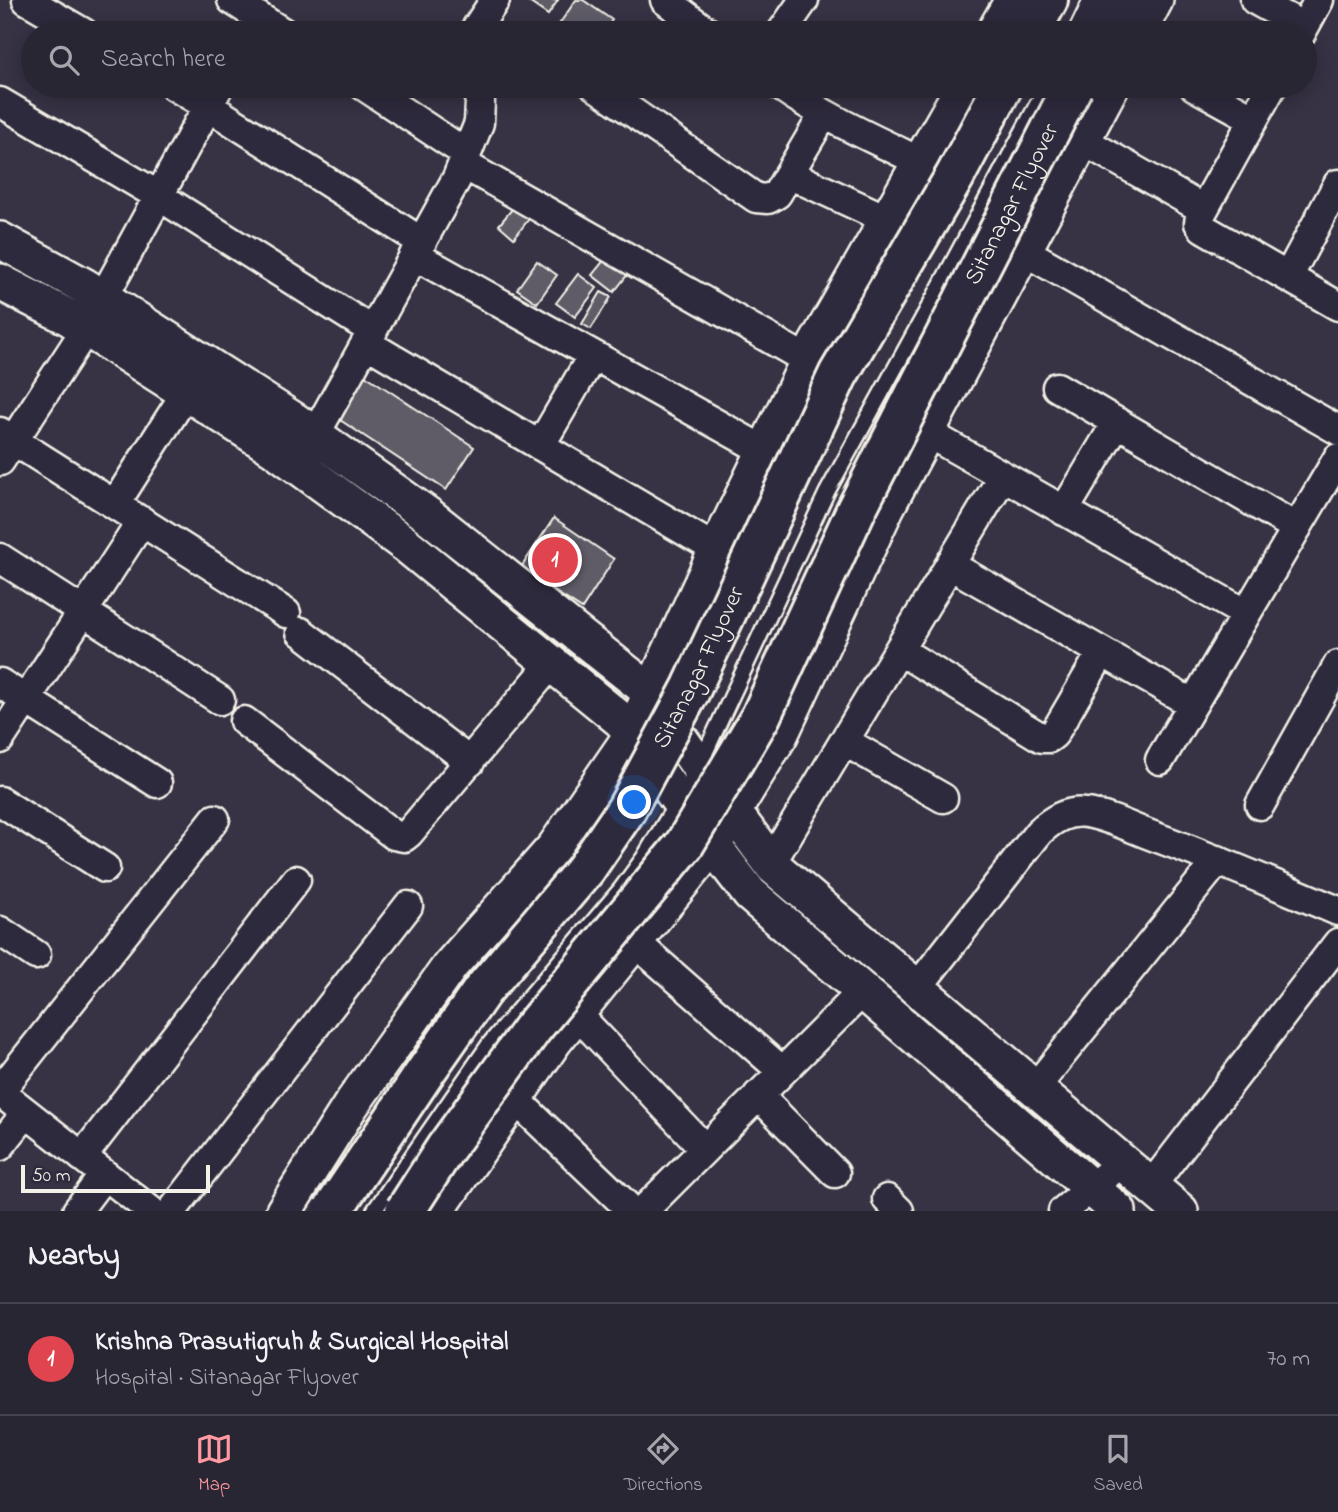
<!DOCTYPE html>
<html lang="en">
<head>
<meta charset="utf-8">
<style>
	body { margin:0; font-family:"Indie Flower",sans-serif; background:#312e3b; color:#f1f3f6 }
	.scale { position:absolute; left:21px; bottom:18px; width:189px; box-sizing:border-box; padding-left:7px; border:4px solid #f4f1e8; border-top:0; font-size:19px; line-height:24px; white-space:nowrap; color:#f4f1e8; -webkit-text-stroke:5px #2f2a3d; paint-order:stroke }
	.you { position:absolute; left:635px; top:803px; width:24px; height:24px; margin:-18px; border:5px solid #fff; border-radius:50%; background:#1a73e8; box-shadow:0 0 0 10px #1a73e833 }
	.badge { display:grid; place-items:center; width:46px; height:46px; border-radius:50%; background:#ff9aa2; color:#fff; font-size:23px; font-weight:700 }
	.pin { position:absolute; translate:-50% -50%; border:4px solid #fff; box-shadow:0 2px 7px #0006 }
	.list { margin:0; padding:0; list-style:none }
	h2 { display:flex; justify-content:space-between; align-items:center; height:91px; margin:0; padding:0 28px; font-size:30px }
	h2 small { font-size:23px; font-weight:400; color:#a5a5ac }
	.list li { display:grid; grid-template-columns:46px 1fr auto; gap:21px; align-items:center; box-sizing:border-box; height:112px; padding:0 28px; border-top:2px solid #45434e }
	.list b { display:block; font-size:26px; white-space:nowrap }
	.list p { margin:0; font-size:23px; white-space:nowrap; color:#a5a5ac }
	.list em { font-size:23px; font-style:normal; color:#a5a5ac }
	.icon { flex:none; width:38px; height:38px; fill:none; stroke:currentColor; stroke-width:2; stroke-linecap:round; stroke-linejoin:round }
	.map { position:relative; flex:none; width:1338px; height:1211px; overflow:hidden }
	.search { position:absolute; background:#292633; box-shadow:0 4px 18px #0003; left:21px; right:21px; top:21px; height:77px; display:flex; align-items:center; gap:18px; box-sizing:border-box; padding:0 24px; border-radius:38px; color:#a5a5ac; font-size:26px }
	.sheet { height:203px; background:#292633 }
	nav { display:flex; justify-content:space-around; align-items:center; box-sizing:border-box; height:98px; border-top:2px solid #45434e; background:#292633; font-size:19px; color:#a5a5ac }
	nav a { display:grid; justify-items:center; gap:4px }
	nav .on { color:#ff9aa2 }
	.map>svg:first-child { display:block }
	.building { fill:#5f5c67; stroke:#f4f1e8; stroke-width:2 }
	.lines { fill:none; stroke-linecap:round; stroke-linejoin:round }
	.service-casing { stroke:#f4f1e8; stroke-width:19 }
	.minor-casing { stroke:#f4f1e8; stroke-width:33 }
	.tertiary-casing { stroke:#f4f1e8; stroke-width:40 }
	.secondary-casing { stroke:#f4f1e8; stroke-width:44 }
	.service { stroke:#2f2a3d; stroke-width:14 }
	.minor { stroke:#2f2a3d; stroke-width:28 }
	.tertiary { stroke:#2f2a3d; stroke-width:35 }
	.secondary { stroke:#2f2a3d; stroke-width:38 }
	.secondary-bridge-casing { stroke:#f4f1e8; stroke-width:44; stroke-linecap:butt }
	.secondary-bridge { stroke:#2f2a3d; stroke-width:38 }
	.labels { text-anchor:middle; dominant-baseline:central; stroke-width:5; stroke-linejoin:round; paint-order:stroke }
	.street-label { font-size:24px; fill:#f4f1e8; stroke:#2f2a3d }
</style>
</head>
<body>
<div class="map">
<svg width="1338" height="1211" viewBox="0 0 1338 1211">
	<rect width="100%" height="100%" fill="#373244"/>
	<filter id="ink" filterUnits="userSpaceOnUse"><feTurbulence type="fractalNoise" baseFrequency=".0143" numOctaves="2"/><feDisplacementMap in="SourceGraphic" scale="14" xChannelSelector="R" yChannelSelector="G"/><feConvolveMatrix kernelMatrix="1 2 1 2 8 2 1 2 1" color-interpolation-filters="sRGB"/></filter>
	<g filter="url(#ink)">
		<path class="building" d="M 526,0 L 558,0 L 548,15 Z
			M 576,0 L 583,0 L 612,20 L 603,33 L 553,33 Z
			M 517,203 L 532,215 L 514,238 L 499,225 Z
			M 609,254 L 631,270 L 614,292 L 592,275 Z
			M 537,261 L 557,275 L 537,303 L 517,289 Z
			M 578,274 L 597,288 L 575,317 L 556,303 Z
			M 601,292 L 611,297 L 591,329 L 582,324 Z
			M 365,375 L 474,447 L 446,490 L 337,418 Z
			M 554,518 L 614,559 L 582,609 L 520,569 Z"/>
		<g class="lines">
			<g class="service-casing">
				<path id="service" d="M 1075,33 L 1091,0
					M 374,1211 L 490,1043 L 620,890 L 644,857 L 699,766 L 827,492 L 932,301 L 1047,86"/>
			</g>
			<g class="minor-casing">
				<path id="minor" d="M 27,0 L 84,33
					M 232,0 L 284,33
					M 665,0 L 709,33
					M 1255,0 L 1304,27
					M 473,33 L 495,0
					M 781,33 L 804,0
					M 1301,33 L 1319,0
					M 174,86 L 208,106 L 422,242
					M 364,86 L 467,154
					M 595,86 L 756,198 L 768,199 L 777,194 L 824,114
					M 780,86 C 824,117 873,139 921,162
					M 1194,86 L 1254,119
					M 1272,86 L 1200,216 L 1199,223 L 1203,228 L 1338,306
					M 0,102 L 159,196 L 373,331
					M 1082,140 L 1203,209
					M 463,164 L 809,361
					M 789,174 L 888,220
					M 1024,251 L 1338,430
					M 414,255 L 765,451
					M 1288,277 L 1338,184
					M 366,343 L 717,550
					M 1057,387 L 1297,528
					M 0,432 L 286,613
					M 926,432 L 1246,614
					M 540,446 L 593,355
					M 306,451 L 457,178 L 479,123 L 480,101 L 475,86
					M 0,461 L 86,329 L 219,86
					M 115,504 L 186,393
					M 1064,511 L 1117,422
					M 0,558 L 220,700
					M 950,565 L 1193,704
					M 301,632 L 470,762
					M 899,650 L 1042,738 L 1049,738 L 1054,734 L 1102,652
					M 0,683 L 157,783
					M 244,721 L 394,835 L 404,837 L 409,833 L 551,664
					M 0,739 L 142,521
					M 844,741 L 943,798
					M 1160,760 L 1338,458
					M 0,801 L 105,868
					M 1260,805 L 1338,665
					M 771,863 L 1003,476
					M 0,931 L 36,955
					M 634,941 L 782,1071
					M 917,988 L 1039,832 C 1052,820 1067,810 1086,813 C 1105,815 1134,829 1153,836 C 1216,859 1277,885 1338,911
					M 576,1013 L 705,1149
					M 1035,1088 L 1218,860
					M 0,1091 L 215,819
					M 0,1092 L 151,1211
					M 758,1095 L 835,1173
					M 514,1098 L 632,1211
					M 0,1146 L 26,1113
					M 82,1157 L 296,880
					M 1151,1186 L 1338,943
					M 887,1199 L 899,1211
					M 77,1211 L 104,1175
					M 172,1211 L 408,906
					M 643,1211 L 863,991
					M 1063,1211 L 1122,1162"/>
			</g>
			<g class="tertiary-casing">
				<path id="tertiary" d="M 994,33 L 1013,0
					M 1138,33 L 1155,0
					M 0,240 L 84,286 L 295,421 L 429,516 L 643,686 L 699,766 L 774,867 L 1180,1211
					M 0,282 L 70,318 L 275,449 L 405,544 L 622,721 L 679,801 L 750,894 L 1118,1211
					M 284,1211 L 351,1105 L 450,966 L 555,847 L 632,735 L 717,550 L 816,345 L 964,86
					M 436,1211 L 554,1041 L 713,844 L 780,735 L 886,508 L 1111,86"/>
			</g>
			<g class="secondary-casing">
				<path id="secondary" d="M 1030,33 L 1048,0
					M 1100,33 L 1117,0"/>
			</g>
			<use href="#service" class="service"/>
			<use href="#minor" class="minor"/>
			<use href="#tertiary" class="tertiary"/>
			<use href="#secondary" class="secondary"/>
			<g class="secondary-bridge-casing">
				<g id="secondary-bridge">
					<path id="s1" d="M 332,1211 L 426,1071 L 482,991 L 585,870 L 626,810 L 691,689 L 838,375 L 955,176 L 1003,86"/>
					<path id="s2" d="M 405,1211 L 445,1149 L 532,1029 L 684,845 L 761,716 L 856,510 L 1073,86"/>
				</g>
			</g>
			<use href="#secondary-bridge" class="secondary-bridge"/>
		</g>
	</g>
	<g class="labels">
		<g class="street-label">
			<text stroke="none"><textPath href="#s2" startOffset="1181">Sitanagar Flyover</textPath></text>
			<text stroke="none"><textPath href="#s1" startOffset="658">Sitanagar Flyover</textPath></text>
		</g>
	</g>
</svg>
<div class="scale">50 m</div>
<div class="you"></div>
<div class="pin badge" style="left:555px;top:560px;background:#e0444e">1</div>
<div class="search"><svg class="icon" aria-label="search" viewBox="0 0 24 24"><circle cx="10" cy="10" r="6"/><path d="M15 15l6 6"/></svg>Search here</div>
</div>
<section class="sheet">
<h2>Nearby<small></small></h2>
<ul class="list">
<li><span class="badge" style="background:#e0444e">1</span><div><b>Krishna Prasutigruh &amp; Surgical Hospital</b><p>Hospital · Sitanagar Flyover</p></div><em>70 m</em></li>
</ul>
</section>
<nav>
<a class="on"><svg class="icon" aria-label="map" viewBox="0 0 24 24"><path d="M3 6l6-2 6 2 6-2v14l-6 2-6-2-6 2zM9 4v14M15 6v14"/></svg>Map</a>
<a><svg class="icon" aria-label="directions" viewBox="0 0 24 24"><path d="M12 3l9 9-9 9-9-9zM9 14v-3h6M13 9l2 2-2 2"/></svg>Directions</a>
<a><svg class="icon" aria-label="saved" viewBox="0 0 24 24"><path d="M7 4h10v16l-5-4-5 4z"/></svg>Saved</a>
</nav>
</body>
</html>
